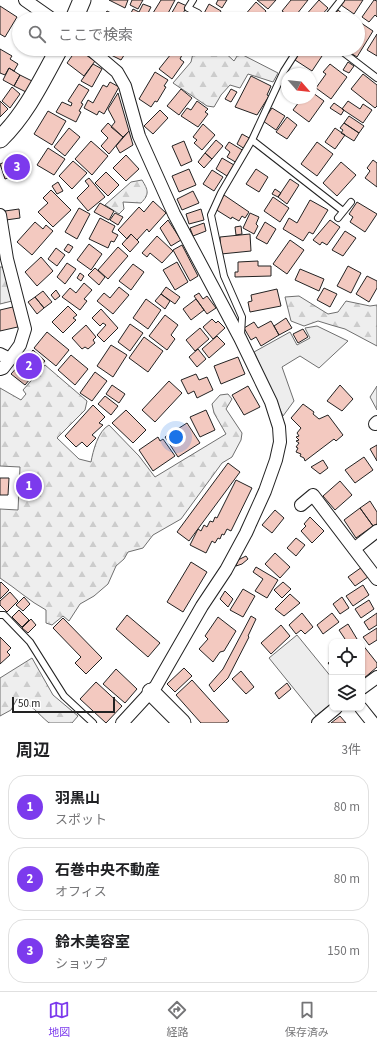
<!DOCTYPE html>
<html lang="ja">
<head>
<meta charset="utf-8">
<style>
	body { margin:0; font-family:"Source Sans 3","Noto Sans JP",sans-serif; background:#f6f6f6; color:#202124 }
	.controls { position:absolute; right:12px; bottom:12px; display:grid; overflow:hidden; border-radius:8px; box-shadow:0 1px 3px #0004 }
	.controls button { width:36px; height:36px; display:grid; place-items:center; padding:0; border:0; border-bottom:1px solid #e0e0e0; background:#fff; color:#202124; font:20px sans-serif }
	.compass { position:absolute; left:281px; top:68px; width:36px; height:36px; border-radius:50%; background:#fff; box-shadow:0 1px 3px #0004; rotate:118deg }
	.scale { position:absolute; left:12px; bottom:10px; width:103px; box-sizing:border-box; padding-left:4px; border:2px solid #222; border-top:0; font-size:11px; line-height:14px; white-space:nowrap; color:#222; -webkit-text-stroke:3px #fff; paint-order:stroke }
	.you { position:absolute; left:176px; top:437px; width:14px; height:14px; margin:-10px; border:3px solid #fff; border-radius:50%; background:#1a73e8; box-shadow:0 0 0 6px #1a73e833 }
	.badge { display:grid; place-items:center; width:26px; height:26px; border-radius:50%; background:#7c3aed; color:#fff; font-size:13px; font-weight:700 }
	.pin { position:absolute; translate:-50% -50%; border:2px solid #fff; box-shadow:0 1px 4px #0006 }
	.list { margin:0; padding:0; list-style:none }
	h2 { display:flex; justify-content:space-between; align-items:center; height:52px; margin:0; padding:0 16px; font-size:17px }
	h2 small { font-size:13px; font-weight:400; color:#757577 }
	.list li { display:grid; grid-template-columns:26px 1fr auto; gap:12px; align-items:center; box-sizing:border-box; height:64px; margin:0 8px 8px; padding:0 8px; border:1px solid #e0e0e0; border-radius:16px }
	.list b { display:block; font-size:15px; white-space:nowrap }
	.list p { margin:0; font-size:13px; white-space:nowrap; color:#757577 }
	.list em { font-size:13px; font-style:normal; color:#757577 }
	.icon { flex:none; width:22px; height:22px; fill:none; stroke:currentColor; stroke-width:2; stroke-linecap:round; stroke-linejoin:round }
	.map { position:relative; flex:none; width:377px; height:723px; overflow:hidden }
	.search { position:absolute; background:#fff; box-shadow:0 1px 3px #0004; left:12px; right:12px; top:12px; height:44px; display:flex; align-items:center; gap:10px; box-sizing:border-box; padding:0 14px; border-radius:22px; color:#757577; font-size:15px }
	.sheet { height:268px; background:#fff }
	nav { display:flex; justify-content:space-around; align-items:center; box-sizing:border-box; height:56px; border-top:1px solid #e0e0e0; background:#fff; font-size:11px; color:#757577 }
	nav a { display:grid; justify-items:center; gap:2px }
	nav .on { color:#7c3aed }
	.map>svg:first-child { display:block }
	.forest { fill:url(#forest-firs); stroke:#6f6f6f }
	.parking { fill:#ededed; stroke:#6f6f6f }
	.building { fill:#f3c9c0; stroke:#222 }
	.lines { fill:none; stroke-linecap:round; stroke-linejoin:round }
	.lane-casing { stroke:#222; stroke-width:8 }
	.street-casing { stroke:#222; stroke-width:14 }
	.secondary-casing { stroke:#222; stroke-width:19 }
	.lane { stroke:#fff; stroke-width:6 }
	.street { stroke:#fff; stroke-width:12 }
	.secondary { stroke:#fff; stroke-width:17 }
</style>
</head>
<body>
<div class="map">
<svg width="377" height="723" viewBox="0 0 377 723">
	<defs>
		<pattern id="forest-firs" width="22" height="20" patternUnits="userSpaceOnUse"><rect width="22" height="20" fill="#eee"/><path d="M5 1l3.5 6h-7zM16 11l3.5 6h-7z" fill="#ccc"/></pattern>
	</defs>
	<rect width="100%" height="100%" fill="#fff"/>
	<path class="forest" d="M 194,49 L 221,49 L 234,61 L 239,53 L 278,73 L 273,82 L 248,74 L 240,88 L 230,85 L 221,95 L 214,107 L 207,106 L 173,83 L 191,62 Z
		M 142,180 C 148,190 150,194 141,203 L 123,202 L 124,209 L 119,214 L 105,205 L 131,182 Z
		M 0,267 L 3,267 L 12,301 L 0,304 Z
		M 299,296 L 328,314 L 338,312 L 346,301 L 370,306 L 377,305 L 377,346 L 345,329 L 331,325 L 318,321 L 304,326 L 291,321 L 285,297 Z
		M 45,365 L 87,401 L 85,410 L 57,438 L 79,459 L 91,462 C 93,451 98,431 109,425 L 139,456 L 155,477 L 226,434 L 214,413 L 212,404 L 220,395 L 228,394 L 232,399 L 226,409 L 242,433 L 241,440 L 232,457 L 222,463 L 181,519 L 153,535 L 143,548 L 128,552 L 124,559 L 116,566 L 108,584 L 94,596 L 80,604 L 69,621 L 63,616 L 52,625 L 46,623 L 46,610 C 29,601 17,589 0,578 L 0,509 L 18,510 L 20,467 L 0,466 L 0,388 L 21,400 L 26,394 L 23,390 Z
		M 377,386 L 377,410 L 370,397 Z
		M 32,658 L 53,695 L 78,716 L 72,723 L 49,723 C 37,713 33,705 17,699 L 11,710 L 0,716 L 0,678 Z"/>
	<path class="parking" d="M 317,326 L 348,341 L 319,368 L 300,356 L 282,367 L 294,401 L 283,416 L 254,352 L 290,332 L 297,345 L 310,338 L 305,328 Z
		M 297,635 L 332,678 L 332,703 L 316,716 L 269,658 Z"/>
	<path class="building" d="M 109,0 L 128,0 L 125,8 Z
		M 132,0 L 143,0 L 138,9 L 130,5 Z
		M 161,0 L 175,0 L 165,19 L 153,13 Z
		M 218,0 L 227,0 L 222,8 L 216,4 Z
		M 257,0 L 276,0 L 268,9 Z
		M 291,0 L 308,0 L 293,19 L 282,11 Z
		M 319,0 L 328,8 L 318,19 L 306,19 L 304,17 Z
		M 344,0 L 363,0 L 354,14 L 341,5 Z
		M 374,0 L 377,1 L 377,17 L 375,15 L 369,22 L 362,17 Z
		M 178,2 L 187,6 L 180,19 L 176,19 L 170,16 Z
		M 256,2 L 266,11 L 264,14 L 266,16 L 263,19 L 249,19 L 244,16 Z
		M 143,4 L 151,7 L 145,19 L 132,19 L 129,17 L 133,9 L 139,12 Z
		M 209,4 L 221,11 L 217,19 L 201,19 Z
		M 0,6 L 17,17 L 5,37 L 0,34 Z
		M 338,10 L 349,19 L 332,19 Z
		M 107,11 L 121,18 L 121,19 L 106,19 L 103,17 Z
		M 95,13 L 103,17 L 106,19 L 93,19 Z
		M 187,14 L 193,17 L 191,19 L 184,19 Z
		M 358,21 L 373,31 L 357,57 L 349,52 L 351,49 L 358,49 Z
		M 377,34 L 377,56 L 367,50 Z
		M 0,49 L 12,56 L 10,59 L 18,64 L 14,71 L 9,68 L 5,75 L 0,73 Z
		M 77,49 L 95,61 L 84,76 L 67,63 Z
		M 112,49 L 116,51 L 117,49 L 128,49 L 121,60 L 109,54 Z
		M 175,49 L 185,49 L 180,59 L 184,62 L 172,79 L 159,69 Z
		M 225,49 L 237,49 L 233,54 Z
		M 302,49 L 325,49 L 323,52 L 324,53 L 312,71 L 295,60 Z
		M 348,62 L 354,66 L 349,73 L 343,70 Z
		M 93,64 L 102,69 L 92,87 L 81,81 Z
		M 330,64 L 347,77 L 331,99 L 316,88 L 326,74 L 323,72 Z
		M 9,68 L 20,75 L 14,86 L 3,80 Z
		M 299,70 L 307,74 L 297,74 Z
		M 155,72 L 168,80 L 164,86 L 166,87 L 157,102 L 155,101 L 151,107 L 139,99 Z
		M 363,74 L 377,85 L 377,106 L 375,108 L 351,89 Z
		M 20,75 L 32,81 L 26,92 L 14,86 Z
		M 251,76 L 271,86 L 267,95 L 269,96 L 257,115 L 235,107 Z
		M 110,82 L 119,87 L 104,114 L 99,111 L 97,115 L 84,108 L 88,100 L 93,103 L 103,85 L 107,87 Z
		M 79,84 L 89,90 L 81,103 L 83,104 L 79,111 L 81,112 L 76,122 L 56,112 L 62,102 L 71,106 L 72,103 L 68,101 Z
		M 12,87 L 20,94 L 10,108 L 2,101 Z
		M 181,89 L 192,98 L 179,115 L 167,106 Z
		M 231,89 L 237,92 L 231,102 L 225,99 Z
		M 118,93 L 129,131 L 123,137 L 111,127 L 115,122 L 108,109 Z
		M 313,93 L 324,101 L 309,122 L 293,110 L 302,98 L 309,100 Z
		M 0,101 L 8,109 L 0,117 Z
		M 197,101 L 208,109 L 205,112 L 208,114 L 198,127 L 181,116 L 187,108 L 191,110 Z
		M 348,101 L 360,109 L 363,104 L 372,110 L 363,123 L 342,109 Z
		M 334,103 L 344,110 L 341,115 L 330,108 Z
		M 272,108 L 285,116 L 276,130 L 263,121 Z
		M 160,110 L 168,118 L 153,134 L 144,126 Z
		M 48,111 L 66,121 L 52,145 L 34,134 Z
		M 349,116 L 364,126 L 359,133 L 344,123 Z
		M 287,117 L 297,125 L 287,139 L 276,132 Z
		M 108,123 L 123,137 L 109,154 L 101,146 L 108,138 L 101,131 Z
		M 344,123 L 359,133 L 354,141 L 341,133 L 343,130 L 340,128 Z
		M 203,124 L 215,135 L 202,150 L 194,143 L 197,140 L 193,137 Z
		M 69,128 L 80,137 L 65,156 L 54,147 Z
		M 335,128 L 345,135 L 335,149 L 325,142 Z
		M 129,131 L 133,145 L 120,153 L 116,146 Z
		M 242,134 L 251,139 L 245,149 L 237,144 Z
		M 216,140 L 223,146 L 212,159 L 205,153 Z
		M 91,141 L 108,156 L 92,175 L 75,159 Z
		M 184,141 L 192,161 L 181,166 L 172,146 Z
		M 229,142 L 244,151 L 237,163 L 227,157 L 230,152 L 225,148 Z
		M 317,142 L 333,154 L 317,176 L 301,164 Z
		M 48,148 L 65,159 L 54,175 L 37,165 Z
		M 205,153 L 212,159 L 204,168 L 198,162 Z
		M 22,155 L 28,170 L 5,179 L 0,164 Z
		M 126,155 L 139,169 L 126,181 L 113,168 Z
		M 222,158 L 234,165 L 227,176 L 216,169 Z
		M 373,160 L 377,163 L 377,187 L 365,178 L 370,171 L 367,168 Z
		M 73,161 L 87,173 L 72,189 L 59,176 Z
		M 341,162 L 356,175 L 337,196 L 323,183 Z
		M 189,169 L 196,185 L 179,192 L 172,176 Z
		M 256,169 L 268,177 L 259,192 L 246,184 Z
		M 212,170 L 223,177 L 214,191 L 203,184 Z
		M 106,172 L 119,185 L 108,196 L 95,183 Z
		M 89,178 L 105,197 L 88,211 L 77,198 L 89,186 L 85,181 Z
		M 290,179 L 299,185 L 287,204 L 278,197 Z
		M 58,182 L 63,191 L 57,194 L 52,186 Z
		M 275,189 L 281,193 L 278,197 L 272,194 Z
		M 51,190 L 71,210 L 53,227 L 38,212 L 48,203 L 43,198 Z
		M 193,191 L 199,203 L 182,210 L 177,199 Z
		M 224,195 L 249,212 L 245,218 L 242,216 L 239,221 L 232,217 L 231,219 L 215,209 Z
		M 273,197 L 289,208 L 280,222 L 264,211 Z
		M 310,200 L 328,210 L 313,234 L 309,232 L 303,241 L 283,229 L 289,218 L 297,223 Z
		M 153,201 L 166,213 L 149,232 L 147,229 L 137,240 L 131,234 L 127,239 L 118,230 L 139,207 L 144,212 Z
		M 357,202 L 377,214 L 365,232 L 350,222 L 353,217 L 349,214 Z
		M 100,203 L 114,211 L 109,220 L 94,212 Z
		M 79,208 L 90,214 L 77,239 L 65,232 Z
		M 19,209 L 20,218 L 6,220 L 5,211 Z
		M 201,209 L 204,220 L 189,224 L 186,214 Z
		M 115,213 L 123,217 L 118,225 L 110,220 Z
		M 250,213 L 259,217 L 256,224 L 258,226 L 254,234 L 243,228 Z
		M 100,218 L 115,226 L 112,232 L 118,235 L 114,242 L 111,241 L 108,248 L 89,239 Z
		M 168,220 L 181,240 L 171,246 L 160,228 Z
		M 330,220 L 340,227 L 327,245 L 322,242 L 320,245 L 313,240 Z
		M 35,222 L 43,229 L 46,225 L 53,231 L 32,255 L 17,242 Z
		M 265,222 L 276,229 L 267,244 L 256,238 Z
		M 204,223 L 206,231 L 193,236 L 190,228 Z
		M 241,226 L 242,234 L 236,235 L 235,227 Z
		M 345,231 L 356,238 L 343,256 L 332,250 Z
		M 131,234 L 139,242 L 130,252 L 122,244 Z
		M 250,234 L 251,251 L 221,254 L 220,237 Z
		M 157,236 L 173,251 L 162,263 L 150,253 L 147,257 L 142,253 Z
		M 290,240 L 304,250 L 287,274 L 273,264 Z
		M 68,244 L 73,247 L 69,253 L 64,250 Z
		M 89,244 L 102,254 L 91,270 L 77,260 Z
		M 182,245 L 198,276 L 190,281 L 173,250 Z
		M 118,247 L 128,256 L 108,279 L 98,270 Z
		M 56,248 L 65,255 L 57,266 L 48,259 Z
		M 41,257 L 53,271 L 37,286 L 25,272 Z
		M 258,261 L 258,266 L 271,266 L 271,276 L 235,277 L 235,272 L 238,272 L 238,262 Z
		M 177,262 L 188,282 L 175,290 L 163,270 Z
		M 67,263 L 76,269 L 65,284 L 57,277 Z
		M 133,264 L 144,272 L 131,290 L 119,281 Z
		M 348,266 L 361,273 L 351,293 L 337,286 Z
		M 95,268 L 105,277 L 99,285 L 88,275 Z
		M 300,269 L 324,279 L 319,291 L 295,280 Z
		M 80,273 L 84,276 L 81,281 L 77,278 Z
		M 367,276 L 377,281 L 377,288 L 369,302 L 356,294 Z
		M 84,283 L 92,290 L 84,299 L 87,301 L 80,310 L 62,297 L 70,288 L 76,293 Z
		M 119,287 L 129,295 L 113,314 L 97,301 L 104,293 L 110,298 Z
		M 166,287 L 180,297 L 175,304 L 161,294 Z
		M 324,288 L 337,294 L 330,307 L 317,300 Z
		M 277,289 L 281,306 L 250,312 L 248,302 L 252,301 L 251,295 Z
		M 56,290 L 60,296 L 55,300 L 51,295 Z
		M 43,291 L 52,302 L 44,308 L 35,297 Z
		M 199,293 L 203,299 L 207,296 L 216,308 L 207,314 L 194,296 Z
		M 161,294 L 170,301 L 165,309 L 155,301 Z
		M 35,297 L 44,308 L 37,314 L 28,302 Z
		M 146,299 L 161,310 L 148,329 L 133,318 Z
		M 196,299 L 204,310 L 191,320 L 183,309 Z
		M 17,306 L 22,326 L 0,331 L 0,310 Z
		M 68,306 L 77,315 L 73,318 L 76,320 L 63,333 L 52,322 Z
		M 101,309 L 118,328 L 104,342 L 97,335 L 106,325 L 103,323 L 100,326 L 92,318 Z
		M 165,315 L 178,325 L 171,335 L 175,339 L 167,350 L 149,336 Z
		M 286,318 L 292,328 L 279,335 L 274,326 Z
		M 212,319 L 216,323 L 218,321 L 225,328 L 213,339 L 203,327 Z
		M 271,321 L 279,335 L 261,346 L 256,337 L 251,340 L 244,328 L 254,322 L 258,328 Z
		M 130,324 L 143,333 L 130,351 L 118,342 Z
		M 86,325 L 96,337 L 93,340 L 95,343 L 88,349 L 85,347 L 82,349 L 72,338 Z
		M 200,328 L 209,339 L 195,351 L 186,340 Z
		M 303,329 L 308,337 L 298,343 L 293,334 Z
		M 47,332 L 69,350 L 56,366 L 34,348 Z
		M 217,336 L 225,344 L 209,358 L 202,349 Z
		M 144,337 L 163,351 L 148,372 L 129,358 Z
		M 111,345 L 127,355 L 113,377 L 97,366 Z
		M 198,349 L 206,359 L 197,367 L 189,357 Z
		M 33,350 L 45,361 L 25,385 L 11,374 Z
		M 71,355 L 88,369 L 75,385 L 58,370 Z
		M 238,357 L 245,374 L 221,384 L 214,366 Z
		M 95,372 L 107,381 L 92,401 L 80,393 Z
		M 196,374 L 199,380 L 207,377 L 213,390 L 197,398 L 194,391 L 188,394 L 181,380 Z
		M 169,381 L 182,393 L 155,422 L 142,410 Z
		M 112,385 L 125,394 L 119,403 L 106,394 Z
		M 340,385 L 353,399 L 342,411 L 327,401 Z
		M 248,386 L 260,407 L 244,415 L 232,395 Z
		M 105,396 L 118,406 L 111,415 L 98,404 Z
		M 303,404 L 314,412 L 313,414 L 319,419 L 328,415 L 343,435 L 336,441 L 334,439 L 305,461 L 304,458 L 300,456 L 301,454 L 296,452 L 298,448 L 296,447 L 299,443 L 296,441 L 299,440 L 296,437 L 299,436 L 297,433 L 301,428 L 291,418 Z
		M 93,405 L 105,417 L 99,423 L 103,425 L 92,435 L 96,438 L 87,447 L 82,442 L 76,447 L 65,436 Z
		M 126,410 L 146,430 L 133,443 L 112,423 Z
		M 206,410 L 215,430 L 200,437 L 190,417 Z
		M 187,423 L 200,443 L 178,457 L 165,437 Z
		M 158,437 L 160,441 L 163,439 L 175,456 L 153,471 L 139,450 Z
		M 377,445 L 377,461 L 370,449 Z
		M 364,457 L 373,470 L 355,483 L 345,470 Z
		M 323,460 L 328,468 L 320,474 L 311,467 Z
		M 228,463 L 240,472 L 189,541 L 177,532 Z
		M 0,478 L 9,478 L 8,495 L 0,495 Z
		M 236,480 L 252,488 L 231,531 L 227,529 L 224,535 L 222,534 L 220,539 L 218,538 L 215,543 L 212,541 L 206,553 L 190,545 L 198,529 L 201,531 L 204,525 L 207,527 L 210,521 L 213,522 L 215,517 L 217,518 Z
		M 340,481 L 352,495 L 335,510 L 323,496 Z
		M 370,501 L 377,512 L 377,524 L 373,526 L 360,508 Z
		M 360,508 L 373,526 L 356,538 L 344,520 Z
		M 275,510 L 284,518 L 272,533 L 262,525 Z
		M 310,517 L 324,531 L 312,543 L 301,531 L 306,526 L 304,524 Z
		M 296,538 L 305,545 L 296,556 L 287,548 Z
		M 275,553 L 290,567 L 280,578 L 265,564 Z
		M 246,556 L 248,559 L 242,564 L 236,566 L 238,560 Z
		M 191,562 L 207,572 L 183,612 L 167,602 Z
		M 256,567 L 278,580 L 267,598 L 255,591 L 263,579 L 253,572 Z
		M 362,567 L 368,577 L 355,586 L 348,577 Z
		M 1,582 L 9,590 L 0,599 L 0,583 Z
		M 283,582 L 291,589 L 282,598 L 274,590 Z
		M 363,585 L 369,595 L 353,606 L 346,596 Z
		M 243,589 L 255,596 L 243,617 L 230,610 Z
		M 225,591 L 233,599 L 228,607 L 220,599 Z
		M 10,592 L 18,601 L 7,612 L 0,605 L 0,601 Z
		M 290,594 L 300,603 L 284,616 L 275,609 Z
		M 24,597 L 30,604 L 23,611 L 16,605 Z
		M 342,597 L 349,608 L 340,614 L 333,604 Z
		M 369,600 L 374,609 L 361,618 L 355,609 Z
		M 19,610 L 29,620 L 22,627 L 12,617 Z
		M 302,613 L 313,627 L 305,634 L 301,630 L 296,634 L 289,625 Z
		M 332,613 L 339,622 L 323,634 L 317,625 Z
		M 377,613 L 377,625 L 369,630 L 364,622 Z
		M 127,615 L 160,643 L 148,657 L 116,629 Z
		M 251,616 L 256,619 L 248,636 L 249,637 L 228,678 L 214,692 L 209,685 L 223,669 Z
		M 218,617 L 236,631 L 224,651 L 220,652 L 213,662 L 199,649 L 208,639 L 205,636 Z
		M 63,618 L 102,658 L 86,674 L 75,663 L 81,657 L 53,628 Z
		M 31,619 L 36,625 L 28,633 L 22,628 Z
		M 348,624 L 357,639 L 353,642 L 347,642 L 339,630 Z
		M 281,625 L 290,636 L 271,654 L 261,643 Z
		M 377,628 L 377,640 L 369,645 L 363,637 Z
		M 0,637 L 11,648 L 7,652 L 10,655 L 0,664 Z
		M 362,644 L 377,663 L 377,667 L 363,679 Z
		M 332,660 L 332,668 L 328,663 Z
		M 184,668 L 192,676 L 175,692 L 167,684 Z
		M 116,669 L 137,689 L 125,703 L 103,684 Z
		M 241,671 L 254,687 L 246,694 L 232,679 Z
		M 192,680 L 229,721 L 226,723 L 201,723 L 176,695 Z
		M 96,682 L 122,706 L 106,723 L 80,699 Z
		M 287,683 L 291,689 L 279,699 L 275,693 Z
		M 340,716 L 346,723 L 331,723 Z"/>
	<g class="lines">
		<g class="lane-casing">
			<path id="lane" d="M 193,0 L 188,8 L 198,13 L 195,19
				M 326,19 L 341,0
				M 339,49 L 377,78
				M 252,140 L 343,211
				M 338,218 L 351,202
				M 241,335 L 242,317 L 224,276 L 211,215 L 221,193 L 252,140 L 284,71 L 298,49
				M 0,615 L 4,615 L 30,642 L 64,696 L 93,723"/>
		</g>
		<g class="street-casing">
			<path id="street" d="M 25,0 L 52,19
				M 90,49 L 117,72 L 125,86 L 139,136 L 174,214 L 240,338 L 271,402 L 279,427 L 280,442 L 276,460 L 265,491 L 246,533 L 226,570 L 202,606 L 156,686 L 122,723
				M 0,215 L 7,259 L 25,329 L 20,345 L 10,359 L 0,354
				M 0,369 L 3,368 L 10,359
				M 375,424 L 377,422
				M 301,505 L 313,495 L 377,579
				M 354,549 L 377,531
				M 362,688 L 377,677
				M 361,708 L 373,723
				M 318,723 L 336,708"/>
		</g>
		<g class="secondary-casing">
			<path id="secondary" d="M 74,19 L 82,0
				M 0,139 C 26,114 42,80 59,49
				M 151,692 L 182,723"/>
		</g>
		<use href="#lane" class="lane"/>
		<use href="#street" class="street"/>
		<use href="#secondary" class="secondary"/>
	</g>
</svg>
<div class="controls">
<button><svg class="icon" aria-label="locate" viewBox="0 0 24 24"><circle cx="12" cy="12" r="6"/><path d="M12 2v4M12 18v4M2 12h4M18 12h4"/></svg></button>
<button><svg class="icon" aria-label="layers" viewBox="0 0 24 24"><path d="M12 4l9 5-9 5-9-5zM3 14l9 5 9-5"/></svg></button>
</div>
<svg class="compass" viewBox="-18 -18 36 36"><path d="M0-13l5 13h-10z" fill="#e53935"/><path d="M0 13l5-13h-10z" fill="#757577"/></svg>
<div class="scale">50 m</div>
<div class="you"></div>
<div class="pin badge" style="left:29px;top:486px">1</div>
<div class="pin badge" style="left:29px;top:366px">2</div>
<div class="pin badge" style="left:17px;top:167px">3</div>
<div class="search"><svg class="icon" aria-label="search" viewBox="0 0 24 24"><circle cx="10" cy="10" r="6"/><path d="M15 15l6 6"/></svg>ここで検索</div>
</div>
<section class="sheet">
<h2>周辺<small>3件</small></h2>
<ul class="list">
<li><span class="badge">1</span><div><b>羽黒山</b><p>スポット</p></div><em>80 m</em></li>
<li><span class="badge">2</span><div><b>石巻中央不動産</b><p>オフィス</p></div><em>80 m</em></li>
<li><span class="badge">3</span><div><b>鈴木美容室</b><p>ショップ</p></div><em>150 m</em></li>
</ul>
</section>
<nav>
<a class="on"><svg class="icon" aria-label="map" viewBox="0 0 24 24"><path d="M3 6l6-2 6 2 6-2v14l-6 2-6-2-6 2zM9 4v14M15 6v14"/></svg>地図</a>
<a><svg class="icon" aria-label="directions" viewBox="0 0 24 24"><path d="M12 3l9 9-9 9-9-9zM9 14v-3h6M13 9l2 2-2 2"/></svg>経路</a>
<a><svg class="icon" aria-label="saved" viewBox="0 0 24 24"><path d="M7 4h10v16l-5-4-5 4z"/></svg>保存済み</a>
</nav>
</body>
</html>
